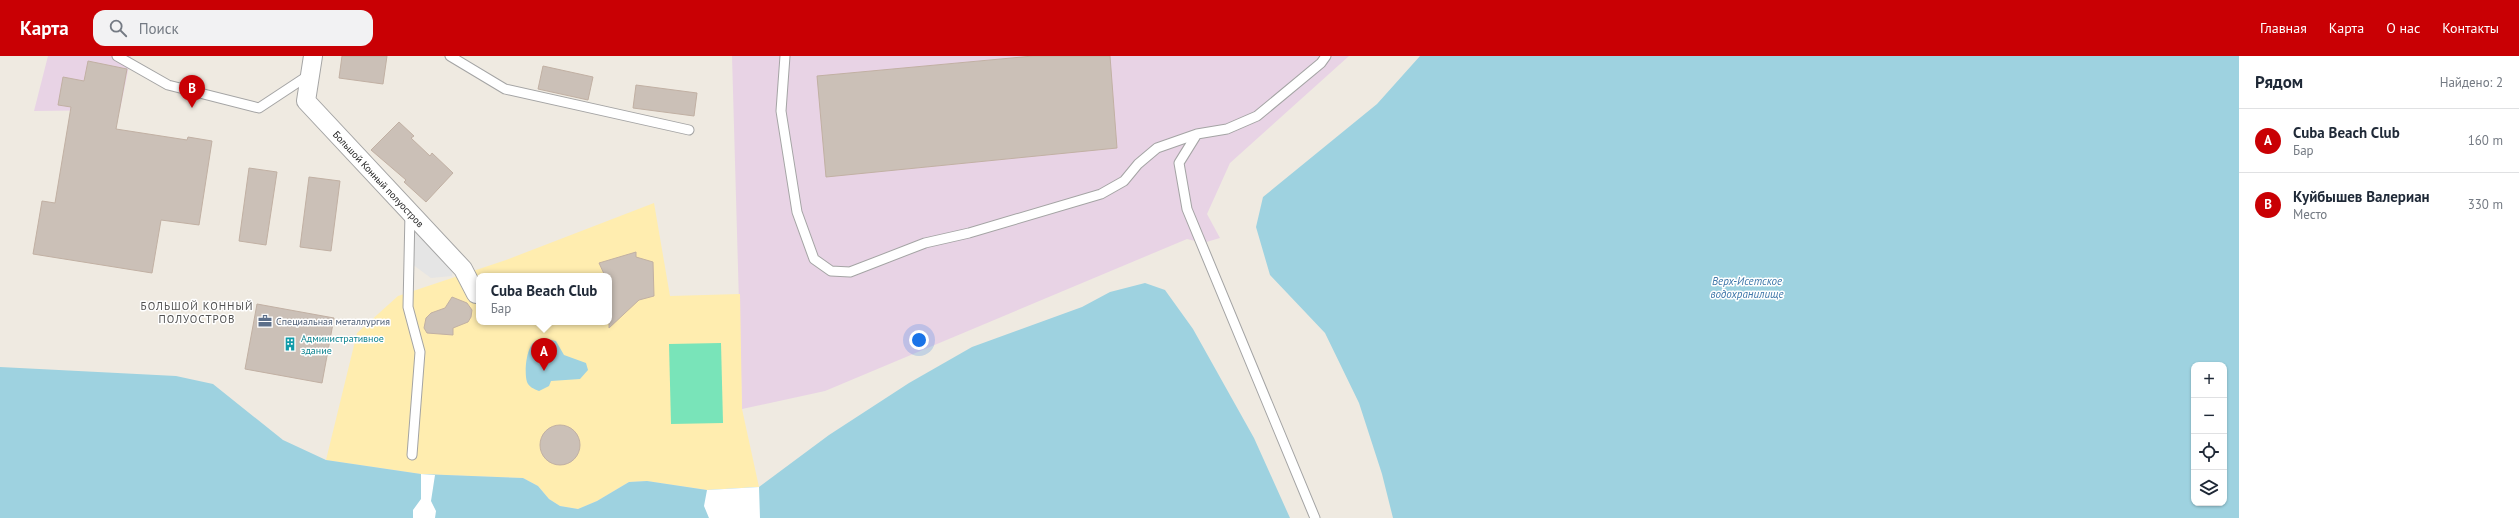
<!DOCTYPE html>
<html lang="ru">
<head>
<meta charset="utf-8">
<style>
	body { margin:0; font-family:"PT Sans",sans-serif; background:#f2f2f3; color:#1f2937 }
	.controls { position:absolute; right:12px; bottom:12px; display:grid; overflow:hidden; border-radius:8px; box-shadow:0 1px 3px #0004 }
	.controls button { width:36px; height:36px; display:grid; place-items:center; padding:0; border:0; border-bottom:1px solid #e0e1e3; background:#fff; color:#1f2937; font:20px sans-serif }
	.you { position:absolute; left:919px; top:284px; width:14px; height:14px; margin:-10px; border:3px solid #fff; border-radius:50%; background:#1a73e8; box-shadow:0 0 0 6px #1a73e833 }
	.badge { display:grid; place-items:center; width:26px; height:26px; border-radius:50%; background:#c90004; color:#fff; font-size:13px; font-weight:700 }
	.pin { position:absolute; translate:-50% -33px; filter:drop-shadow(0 1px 2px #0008) }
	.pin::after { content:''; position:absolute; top:21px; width:14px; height:12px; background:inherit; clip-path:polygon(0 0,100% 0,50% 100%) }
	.popup { position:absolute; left:476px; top:217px; width:136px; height:52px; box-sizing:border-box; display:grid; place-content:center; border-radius:8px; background:#fff; filter:drop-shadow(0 1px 3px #0005); font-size:13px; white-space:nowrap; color:#747a83 }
	.popup b { font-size:15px; color:#1f2937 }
	.popup::after { content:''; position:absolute; left:50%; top:100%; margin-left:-8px; border:8px solid transparent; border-top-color:#fff }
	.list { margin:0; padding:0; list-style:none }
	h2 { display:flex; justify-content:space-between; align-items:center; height:52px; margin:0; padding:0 16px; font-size:17px }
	h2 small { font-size:13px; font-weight:400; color:#747a83 }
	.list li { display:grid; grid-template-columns:26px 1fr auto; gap:12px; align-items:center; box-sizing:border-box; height:64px; padding:0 16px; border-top:1px solid #e0e1e3 }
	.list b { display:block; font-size:15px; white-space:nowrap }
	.list p { margin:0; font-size:13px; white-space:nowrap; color:#747a83 }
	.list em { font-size:13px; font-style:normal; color:#747a83 }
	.icon { flex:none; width:22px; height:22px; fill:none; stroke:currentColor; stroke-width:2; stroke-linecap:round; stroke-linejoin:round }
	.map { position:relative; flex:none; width:2239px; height:462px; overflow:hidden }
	header { display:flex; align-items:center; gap:24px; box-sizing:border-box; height:56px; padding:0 20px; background:#c90004; color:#fff }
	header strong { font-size:19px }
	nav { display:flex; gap:22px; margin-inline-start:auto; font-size:14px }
	.search { width:280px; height:36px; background:#f2f2f3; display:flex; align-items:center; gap:10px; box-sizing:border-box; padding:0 14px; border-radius:12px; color:#747a83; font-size:15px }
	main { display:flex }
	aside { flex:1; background:#fff }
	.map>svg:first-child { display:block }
	.industrial { fill:#e8d3e5 }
	.sand { fill:#ffedaf; fill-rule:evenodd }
	.pitch { fill:#79e4b9 }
	.parking { fill:#e5e5e5 }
	.water { fill:#9ed2e0; fill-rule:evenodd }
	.pier { fill:#fff }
	.building { fill:#cbc0b7; stroke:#c1b0a3 }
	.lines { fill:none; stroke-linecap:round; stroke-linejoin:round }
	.service-casing { stroke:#a4a4a4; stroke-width:11 }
	.minor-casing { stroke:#a4a4a4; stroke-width:20 }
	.service { stroke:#fff; stroke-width:9 }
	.minor { stroke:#fff; stroke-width:18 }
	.labels { text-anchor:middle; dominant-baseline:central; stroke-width:3; stroke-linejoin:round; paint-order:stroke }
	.street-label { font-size:10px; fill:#1d1d1d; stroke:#fff }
	.service-label { font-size:10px; fill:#4e5e75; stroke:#fff; text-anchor:start }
	.culture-label { font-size:10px; fill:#0d838f; stroke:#fff; text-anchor:start }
	.water-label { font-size:11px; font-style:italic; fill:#4078aa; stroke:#fff }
	.neighbourhood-label { font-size:11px; letter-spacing:1px; fill:#505050; stroke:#fff }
</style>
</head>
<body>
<header>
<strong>Карта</strong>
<div class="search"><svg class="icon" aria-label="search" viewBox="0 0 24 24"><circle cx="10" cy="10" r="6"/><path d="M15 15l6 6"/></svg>Поиск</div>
<nav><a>Главная</a><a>Карта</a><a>О нас</a><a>Контакты</a></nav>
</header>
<main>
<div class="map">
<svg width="2239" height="462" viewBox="0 0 2239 462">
	<rect width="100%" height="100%" fill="#efeae1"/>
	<path class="industrial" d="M 48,0 L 131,0 L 120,54 L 34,55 Z
		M 732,0 L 1349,0 L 1230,107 L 1207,158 L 1220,182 L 1203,187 L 1187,183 L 825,335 L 742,353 Z"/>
	<path class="sand" d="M 654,147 L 670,240 L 740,238 L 742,353 L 759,431 L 707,434 L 647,425 L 629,426 L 597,445 L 578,453 L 560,450 L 549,443 L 538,430 L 523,422 L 421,418 L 326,404 L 357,277 L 398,240 L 506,204 ZM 479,220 L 609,220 L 609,266 L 479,266 Z"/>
	<path class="pitch" d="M 721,287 L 723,367 L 671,368 L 669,288 Z"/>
	<path class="parking" d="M 412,166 L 453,212 L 452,220 L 431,222 L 412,208 Z"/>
	<path class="water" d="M 1420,0 L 2239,0 L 2239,462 L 1393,462 L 1382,418 L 1359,347 L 1325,277 L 1270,219 L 1256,171 L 1263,141 L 1377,48 ZM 2194,309 L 2224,309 L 2224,447 L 2194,447 Z
		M 1145,227 L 1165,234 L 1193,273 L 1254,382 L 1290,462 L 0,462 L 0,311 L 176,320 L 213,328 L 283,384 L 326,404 L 421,418 L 523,422 L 538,430 L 549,443 L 560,450 L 578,453 L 597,445 L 629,426 L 647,425 L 707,434 L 759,431 L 829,379 L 909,327 L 972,291 L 1082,251 L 1110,236 Z
		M 548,283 L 556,285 L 564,299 L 586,307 L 588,314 L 580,323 L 551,325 L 549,330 L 539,335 C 534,333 529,331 527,326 C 524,317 526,289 536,285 C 539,283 544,283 548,283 Z"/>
	<path class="pier" d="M 421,418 L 435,419 L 431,445 L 436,455 L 435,462 L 413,462 L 413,454 L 421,443 Z
		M 759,431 L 760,462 L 709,462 L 704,450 L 707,434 Z"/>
	<path class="building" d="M 342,0 L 387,0 L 383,28 L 339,22 Z
		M 1033,0 L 1110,0 L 1117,92 L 826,121 L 817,20 Z
		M 88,5 L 127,13 L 116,73 L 187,84 L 188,81 L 212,85 L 199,169 L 161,164 L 152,217 L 33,198 L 42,145 L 55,147 L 71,51 L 58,49 L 63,21 L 84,25 Z
		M 543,10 L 593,21 L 588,44 L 538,33 Z
		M 636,29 L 697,37 L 694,60 L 633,52 Z
		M 399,66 L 414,80 L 411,82 L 430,100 L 432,97 L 453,117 L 426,146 L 404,126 L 406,124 L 371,94 Z
		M 249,112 L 277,116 L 266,189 L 239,185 Z
		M 309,121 L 340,125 L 331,195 L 300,191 Z
		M 636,196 L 636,201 L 653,206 L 654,240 L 639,244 L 609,272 L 609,220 L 605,220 L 599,207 Z
		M 452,241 L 467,247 L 472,254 L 471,261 L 468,266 L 453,272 L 453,279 L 427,277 L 424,272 L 426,262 L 431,257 L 445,252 Z
		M 257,248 L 334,262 L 322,327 L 245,313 Z
		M540 389a20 20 0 1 1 40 0a20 20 0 1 1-40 0Z"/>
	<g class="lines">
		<g class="service-casing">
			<path id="service" d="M 117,0 L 168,29 L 259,52 L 309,19
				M 450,0 L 505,33 L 689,74
				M 785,0 L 781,55 L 797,156 L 814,203 L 831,215 L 850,216 L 925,187 L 969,177 L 1101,138 L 1124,125 L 1138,108 L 1157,92 L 1197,78 L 1227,73 L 1257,60 L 1321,7 L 1326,0
				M 1197,78 L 1179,107 L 1187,153 L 1315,462
				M 410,157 L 408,251 L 420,296 L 412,399"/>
		</g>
		<g class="minor-casing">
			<g id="minor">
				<path id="s1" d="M 313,0 L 306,45 L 463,213 L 476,238"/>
			</g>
		</g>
		<use href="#service" class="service"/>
		<use href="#minor" class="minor"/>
	</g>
	<defs>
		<g id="office-bare" transform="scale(1.08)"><path d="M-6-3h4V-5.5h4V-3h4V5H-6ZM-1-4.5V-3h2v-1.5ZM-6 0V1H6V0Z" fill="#5c6f8a" stroke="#fff" stroke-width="2.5" paint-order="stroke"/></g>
		<g id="building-bare" transform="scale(1.08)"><path d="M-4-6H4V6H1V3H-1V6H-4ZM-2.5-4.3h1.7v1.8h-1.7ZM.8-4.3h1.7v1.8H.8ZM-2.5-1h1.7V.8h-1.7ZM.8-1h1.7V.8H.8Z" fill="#0f9aa8" stroke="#fff" stroke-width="2.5" paint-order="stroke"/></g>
	</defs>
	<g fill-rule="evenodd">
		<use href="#office-bare" x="265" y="265"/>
		<use href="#building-bare" x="290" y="288"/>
	</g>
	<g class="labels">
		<g class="street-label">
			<text stroke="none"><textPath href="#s1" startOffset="152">Большой Конный полуостров</textPath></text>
		</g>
		<g class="service-label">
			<text x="276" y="265">Специальная металлургия</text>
		</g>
		<g class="culture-label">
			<text x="301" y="282">Административное<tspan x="301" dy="12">здание</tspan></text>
		</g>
		<g class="water-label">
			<text x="1747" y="225">Верх-Исетское<tspan x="1747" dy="13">водохранилище</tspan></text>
		</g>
		<g class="neighbourhood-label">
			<text x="197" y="250">БОЛЬШОЙ КОННЫЙ<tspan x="197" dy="13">ПОЛУОСТРОВ</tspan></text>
		</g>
	</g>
</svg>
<div class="controls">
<button>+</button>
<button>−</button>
<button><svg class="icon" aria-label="locate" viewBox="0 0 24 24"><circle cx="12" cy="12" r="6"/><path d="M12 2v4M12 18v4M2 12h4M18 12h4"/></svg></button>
<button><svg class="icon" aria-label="layers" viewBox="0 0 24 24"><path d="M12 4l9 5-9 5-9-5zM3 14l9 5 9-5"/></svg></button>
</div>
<div class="you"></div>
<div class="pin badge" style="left:544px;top:315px">A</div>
<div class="popup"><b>Cuba Beach Club</b>Бар</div>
<div class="pin badge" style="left:192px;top:52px">B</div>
</div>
<aside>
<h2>Рядом<small>Найдено: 2</small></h2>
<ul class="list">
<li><span class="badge">A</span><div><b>Cuba Beach Club</b><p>Бар</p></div><em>160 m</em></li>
<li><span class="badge">B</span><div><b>Куйбышев Валериан</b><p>Место</p></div><em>330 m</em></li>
</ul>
</aside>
</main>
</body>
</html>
